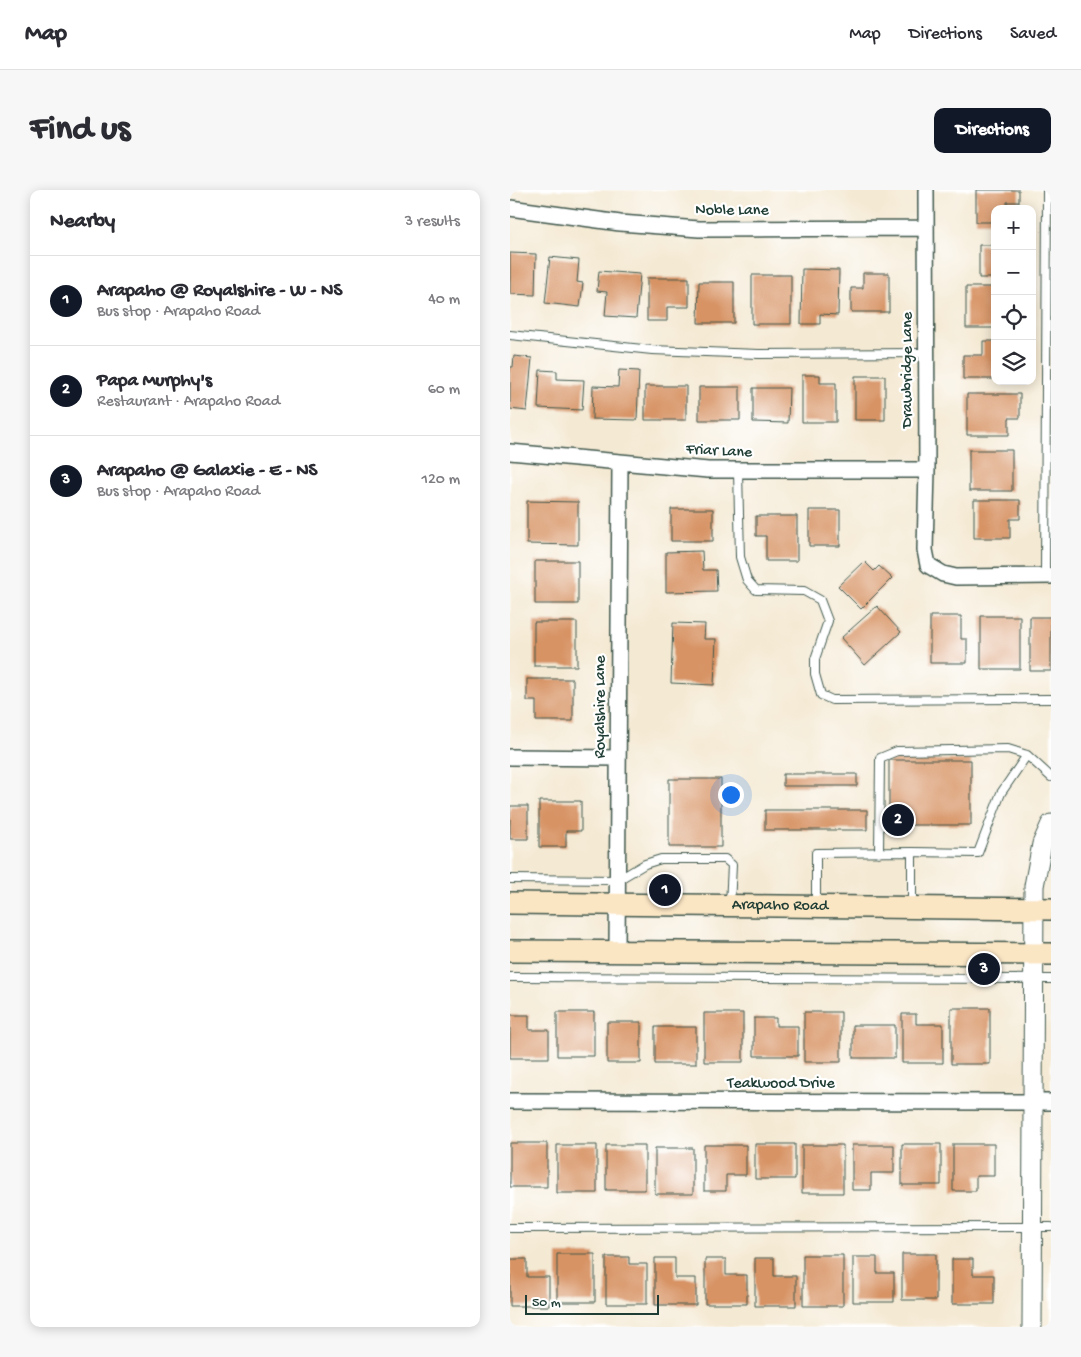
<!DOCTYPE html>
<html lang="en">
<head>
<meta charset="utf-8">
<style>
	body { margin:0; font-family:"Gochi Hand",sans-serif; background:#f7f7f7; color:#2b2b33 }
	.controls { position:absolute; right:15px; top:15px; display:grid; overflow:hidden; border-radius:10px; box-shadow:0 2px 12px #0003 }
	.controls button { width:45px; height:45px; display:grid; place-items:center; padding:0; border:0; border-bottom:1px solid #e1e1e2; background:#fff; color:#2b2b33; font:25px sans-serif }
	.scale { position:absolute; left:15px; bottom:12px; width:134px; box-sizing:border-box; padding-left:5px; border:2px solid #1f3d34; border-top:0; font-size:14px; line-height:18px; white-space:nowrap; color:#1f3d34; -webkit-text-stroke:4px #fff; paint-order:stroke }
	.you { position:absolute; left:220px; top:604px; width:18px; height:18px; margin:-12px; border:4px solid #fff; border-radius:50%; background:#1a73e8; box-shadow:0 0 0 8px #1a73e833 }
	.badge { display:grid; place-items:center; width:32px; height:32px; border-radius:50%; background:#111827; color:#fff; font-size:16px; font-weight:700 }
	.pin { position:absolute; translate:-50% -50%; border:2px solid #fff; box-shadow:0 1px 5px #0006 }
	.list { margin:0; padding:0; list-style:none }
	h2 { display:flex; justify-content:space-between; align-items:center; height:65px; margin:0; padding:0 20px; font-size:21px }
	h2 small { font-size:16px; font-weight:400; color:#7c7c81 }
	.list li { display:grid; grid-template-columns:32px 1fr auto; gap:15px; align-items:center; box-sizing:border-box; height:90px; padding:0 20px; border-top:1px solid #e1e1e2 }
	.list b { display:block; font-size:19px; white-space:nowrap }
	.list p { margin:0; font-size:16px; white-space:nowrap; color:#7c7c81 }
	.list em { font-size:16px; font-style:normal; color:#7c7c81 }
	.icon { flex:none; width:28px; height:28px; fill:none; stroke:currentColor; stroke-width:2; stroke-linecap:round; stroke-linejoin:round }
	.map { position:relative; flex:none; width:541px; height:1137px; overflow:hidden; border-radius:10px }
	header { display:flex; align-items:center; gap:30px; box-sizing:border-box; height:70px; padding:0 25px; background:#fff; border-bottom:1px solid #e1e1e2 }
	header strong { font-size:24px }
	nav { display:flex; gap:28px; margin-inline-start:auto; font-size:18px }
	.intro { display:flex; align-items:center; justify-content:space-between; box-sizing:border-box; height:120px; padding:0 30px }
	h1 { margin:0; font-size:35px }
	.button { padding:12px 22px; border-radius:10px; background:#111827; color:#fff; font-size:18px; font-weight:700 }
	main { display:flex; gap:30px; padding:0 30px }
	aside { flex:1; background:#fff; border-radius:10px; box-shadow:0 2px 12px #0003 }
	.map>svg:first-child { display:block }
	.building { fill:#d79364 }
	.lines { fill:none; stroke-linecap:round; stroke-linejoin:round }
	.service-casing { stroke:#3f574c; stroke-width:10 }
	.minor-casing { stroke:#3f574c; stroke-width:18 }
	.tertiary-casing { stroke:#3f574c; stroke-width:21 }
	.secondary-casing { stroke:#3f574c; stroke-width:24 }
	.service { stroke:#fff; stroke-width:8 }
	.minor { stroke:#fff; stroke-width:15 }
	.tertiary { stroke:#fff; stroke-width:19 }
	.secondary { stroke:#fbe6c4; stroke-width:21 }
	.labels { text-anchor:middle; dominant-baseline:central; stroke-width:4.5; stroke-linejoin:round; paint-order:stroke }
	.street-label { font-size:16px; fill:#1f3d34; stroke:#fff }
</style>
</head>
<body>
<header>
<strong>Map</strong>
<nav><a>Map</a><a>Directions</a><a>Saved</a></nav>
</header>
<div class="intro"><h1>Find us</h1><a class="button">Directions</a></div>
<main>
<aside>
<h2>Nearby<small>3 results</small></h2>
<ul class="list">
<li><span class="badge">1</span><div><b>Arapaho @ Royalshire - W - NS</b><p>Bus stop · Arapaho Road</p></div><em>40 m</em></li>
<li><span class="badge">2</span><div><b>Papa Murphy's</b><p>Restaurant · Arapaho Road</p></div><em>60 m</em></li>
<li><span class="badge">3</span><div><b>Arapaho @ Galaxie - E - NS</b><p>Bus stop · Arapaho Road</p></div><em>120 m</em></li>
</ul>
</aside>
<div class="map">
<svg width="541" height="1137" viewBox="0 0 541 1137">
	<rect width="100%" height="100%" fill="#fff"/>
	<filter id="ink" filterUnits="userSpaceOnUse"><feTurbulence type="fractalNoise" baseFrequency=".02" numOctaves="2"/><feDisplacementMap in="SourceGraphic" scale="10" xChannelSelector="R" yChannelSelector="G"/><feConvolveMatrix kernelMatrix="1 2 1 2 8 2 1 2 1" color-interpolation-filters="sRGB"/></filter>
	<filter id="wash" filterUnits="userSpaceOnUse"><feTurbulence type="fractalNoise" baseFrequency=".0096" numOctaves="4" result="noise"/><feDisplacementMap in="SourceGraphic" scale="20" xChannelSelector="R" yChannelSelector="G"/><feGaussianBlur stdDeviation="1.12" result="paint"/><feColorMatrix in="noise" values="0 0 0 0 0 0 0 0 0 0 0 0 0 0 0 0 0 1.4 0 .05"/><feComposite in="paint" operator="in"/></filter>
	<g filter="url(#wash)">
		<rect width="100%" height="100%" fill="#f4e9d3"/>
		<g id="blocks">
			<path class="building" d="M 466,0 L 509,0 L 509,12 L 497,12 L 497,19 L 485,19 L 485,32 L 466,32 Z
				M 469,55 L 485,55 L 485,88 L 469,88 Z
				M 0,63 L 26,64 L 25,105 L 0,104 Z
				M 40,67 L 69,70 L 67,92 L 73,93 L 70,117 L 35,113 Z
				M 292,79 L 329,80 L 328,125 L 310,124 L 310,134 L 291,134 Z
				M 89,81 L 130,84 L 126,128 L 95,126 L 97,102 L 87,101 Z
				M 353,83 L 379,83 L 379,122 L 341,122 L 341,98 L 353,98 Z
				M 242,85 L 281,85 L 281,134 L 242,134 Z
				M 137,88 L 179,88 L 179,117 L 157,117 L 157,131 L 137,131 Z
				M 189,92 L 224,92 L 224,133 L 188,133 Z
				M 456,97 L 485,97 L 485,138 L 456,138 Z
				M 473,151 L 485,151 L 485,189 L 453,189 L 453,165 L 473,165 Z
				M 4,166 L 22,168 L 17,221 L 0,219 L 0,177 L 3,177 Z
				M 30,180 L 47,181 L 47,189 L 74,190 L 72,220 L 28,218 Z
				M 109,180 L 129,181 L 127,230 L 82,229 L 83,196 L 108,197 Z
				M 292,185 L 310,185 L 310,193 L 326,193 L 326,232 L 292,232 Z
				M 345,186 L 375,186 L 375,230 L 345,230 Z
				M 135,196 L 176,196 L 176,230 L 135,230 Z
				M 189,197 L 230,197 L 230,230 L 189,230 Z
				M 243,198 L 279,198 L 278,233 L 243,232 Z
				M 457,204 L 510,204 L 510,228 L 499,228 L 499,245 L 457,245 Z
				M 459,260 L 502,260 L 502,301 L 459,301 Z
				M 464,310 L 510,310 L 510,329 L 500,329 L 500,348 L 464,348 Z
				M 17,311 L 68,312 L 68,355 L 17,354 Z
				M 161,319 L 203,319 L 203,351 L 161,351 Z
				M 299,320 L 330,320 L 330,356 L 299,356 Z
				M 246,326 L 287,326 L 287,371 L 256,371 L 256,346 L 246,346 Z
				M 192,361 L 193,380 L 206,380 L 207,401 L 156,402 L 156,362 Z
				M 25,371 L 68,371 L 68,414 L 25,414 Z
				M 354,371 L 364,381 L 369,376 L 382,388 L 351,419 L 328,396 Z
				M 367,416 L 391,442 L 355,475 L 331,448 Z
				M 420,426 L 451,426 L 451,449 L 457,449 L 457,473 L 420,473 Z
				M 471,426 L 510,426 L 510,479 L 471,479 Z
				M 520,427 L 541,427 L 541,481 L 520,481 Z
				M 24,432 L 67,432 L 67,476 L 24,476 Z
				M 163,433 L 195,434 L 194,449 L 206,449 L 204,495 L 161,493 Z
				M 17,489 L 63,489 L 63,531 L 26,531 L 26,511 L 17,511 Z
				M 379,570 L 461,570 L 461,635 L 379,635 Z
				M 273,584 L 347,584 L 347,596 L 273,596 Z
				M 159,589 L 211,589 L 211,657 L 159,657 Z
				M 29,611 L 71,611 L 71,641 L 56,641 L 56,657 L 29,657 Z
				M 0,616 L 18,616 L 18,649 L 0,649 Z
				M 255,620 L 357,620 L 357,640 L 255,640 Z
				M 441,818 L 480,818 L 480,874 L 441,874 Z
				M 47,822 L 84,822 L 84,866 L 47,866 Z
				M 294,822 L 331,822 L 331,872 L 294,872 Z
				M 194,823 L 233,823 L 233,872 L 194,872 Z
				M 392,824 L 406,824 L 406,834 L 433,834 L 433,873 L 392,873 Z
				M 0,825 L 19,825 L 19,840 L 39,840 L 39,868 L 0,868 Z
				M 244,828 L 266,828 L 266,836 L 288,836 L 288,866 L 244,866 Z
				M 97,832 L 131,832 L 131,873 L 97,873 Z
				M 343,835 L 385,835 L 385,868 L 343,868 Z
				M 145,837 L 186,837 L 186,874 L 145,874 Z
				M 0,953 L 37,953 L 37,997 L 0,997 Z
				M 245,954 L 285,954 L 285,989 L 245,989 Z
				M 392,954 L 431,954 L 431,995 L 392,995 Z
				M 443,954 L 484,954 L 484,986 L 466,986 L 466,1001 L 443,1001 Z
				M 47,955 L 87,955 L 87,1003 L 47,1003 Z
				M 96,955 L 135,955 L 135,1000 L 96,1000 Z
				M 194,955 L 236,955 L 236,985 L 216,985 L 216,1001 L 194,1001 Z
				M 292,955 L 333,955 L 333,1003 L 292,1003 Z
				M 342,955 L 384,955 L 384,983 L 361,983 L 361,1000 L 342,1000 Z
				M 145,958 L 183,958 L 183,1004 L 145,1004 Z
				M 47,1064 L 85,1064 L 85,1112 L 47,1112 Z
				M 392,1064 L 426,1064 L 426,1110 L 392,1110 Z
				M 293,1065 L 333,1065 L 333,1116 L 293,1116 Z
				M 96,1067 L 119,1067 L 119,1074 L 137,1074 L 137,1114 L 96,1114 Z
				M 343,1067 L 367,1067 L 367,1083 L 384,1083 L 384,1112 L 343,1112 Z
				M 145,1068 L 165,1068 L 165,1088 L 186,1088 L 186,1115 L 145,1115 Z
				M 245,1068 L 264,1068 L 264,1086 L 286,1086 L 286,1116 L 245,1116 Z
				M 0,1069 L 17,1069 L 17,1087 L 39,1087 L 39,1116 L 0,1116 Z
				M 195,1069 L 216,1069 L 216,1085 L 237,1085 L 237,1114 L 195,1114 Z
				M 442,1069 L 463,1069 L 463,1085 L 484,1085 L 484,1114 L 442,1114 Z"/>
		</g>
	</g>
	<g filter="url(#ink)">
		<use href="#blocks" fill-opacity="0" stroke="#3f574c" stroke-width="1"/>
		<g class="lines">
			<g class="service-casing">
				<path id="service" d="M 0,145 L 142,160 L 249,164 L 416,163
					M 228,281 L 230,367 L 237,390 L 246,400 L 294,401 L 310,410 L 318,431 L 305,469 L 305,484 L 311,505 L 322,510 L 541,509
					M 535,386 L 537,0
					M 369,663 L 370,568 L 387,561 L 498,559 L 517,565
					M 0,689 L 108,690 L 135,674 L 151,669 L 215,669 L 222,675 L 220,715
					M 306,715 L 306,663 L 402,662
					M 402,717 L 402,662 L 468,663 L 491,603 L 517,565 L 541,587
					M 0,787 L 541,789
					M 0,1038 L 541,1037"/>
			</g>
			<g class="minor-casing">
				<path id="minor" d="M 416,0 L 417,280 L 415,360 L 418,375 L 433,384 L 446,387 L 541,386
					M 0,18 L 110,33 L 189,39 L 415,38
					M 0,262 L 198,280 L 417,280
					M 0,567 L 108,568
					M 107,762 L 110,272
					M 0,911 L 541,912"/>
			</g>
			<g class="tertiary-casing">
				<path id="tertiary" d="M 522,1137 L 524,696 L 532,654 L 541,634"/>
			</g>
			<g class="secondary-casing">
				<g id="secondary">
					<path id="s1" d="M 0,713 L 541,719"/>
					<path d="M 0,761 L 541,764"/>
				</g>
			</g>
			<use href="#service" class="service"/>
			<use href="#minor" class="minor"/>
			<use href="#tertiary" class="tertiary"/>
			<use href="#secondary" class="secondary"/>
		</g>
	</g>
	<g class="labels">
		<g class="street-label">
			<text x="222" y="21">Noble Lane</text>
			<text transform="translate(398 180) rotate(-90)">Drawbridge Lane</text>
			<text transform="translate(209 262) rotate(3)">Friar Lane</text>
			<text transform="translate(91 517) rotate(-90)">Royalshire Lane</text>
			<text stroke="none"><textPath href="#s1" startOffset="270">Arapaho Road</textPath></text>
			<text x="271" y="894">Teakwood Drive</text>
		</g>
	</g>
</svg>
<div class="controls">
<button>+</button>
<button>−</button>
<button><svg class="icon" aria-label="locate" viewBox="0 0 24 24"><circle cx="12" cy="12" r="6"/><path d="M12 2v4M12 18v4M2 12h4M18 12h4"/></svg></button>
<button><svg class="icon" aria-label="layers" viewBox="0 0 24 24"><path d="M12 4l9 5-9 5-9-5zM3 14l9 5 9-5"/></svg></button>
</div>
<div class="scale">50 m</div>
<div class="you"></div>
<div class="pin badge" style="left:155px;top:700px">1</div>
<div class="pin badge" style="left:388px;top:630px">2</div>
<div class="pin badge" style="left:474px;top:779px">3</div>
</div>
</main>
</body>
</html>
